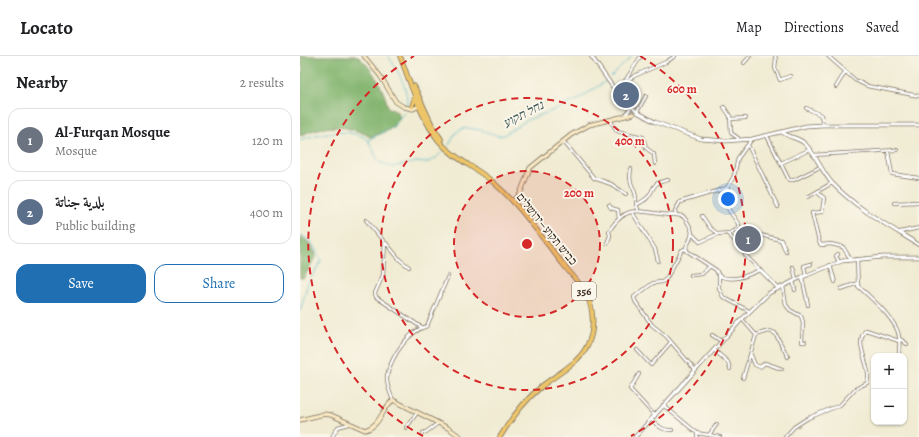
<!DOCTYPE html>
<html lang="en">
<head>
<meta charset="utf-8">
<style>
	body { margin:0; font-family:Alegreya,Amiri,"Frank Ruhl Libre",serif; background:#f6f6f6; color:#202124 }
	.controls { position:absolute; right:12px; bottom:12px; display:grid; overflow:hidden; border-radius:8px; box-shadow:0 1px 3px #0004 }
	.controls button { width:36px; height:36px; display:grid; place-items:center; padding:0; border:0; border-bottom:1px solid #e0e0e0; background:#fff; color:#202124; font:20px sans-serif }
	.you { position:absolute; left:428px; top:143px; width:14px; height:14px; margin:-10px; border:3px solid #fff; border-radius:50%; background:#1a73e8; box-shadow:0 0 0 6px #1a73e833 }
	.badge { display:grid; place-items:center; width:26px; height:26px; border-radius:50%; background:#1f6fb2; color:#fff; font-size:13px; font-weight:700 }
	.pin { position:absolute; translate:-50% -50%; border:2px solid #fff; box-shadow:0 1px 4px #0006 }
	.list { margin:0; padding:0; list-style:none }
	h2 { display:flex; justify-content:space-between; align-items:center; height:52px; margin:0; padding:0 16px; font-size:17px }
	h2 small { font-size:13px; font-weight:400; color:#757577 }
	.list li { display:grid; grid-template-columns:26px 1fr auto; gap:12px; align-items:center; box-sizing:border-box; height:64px; margin:0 8px 8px; padding:0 8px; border:1px solid #e0e0e0; border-radius:12px }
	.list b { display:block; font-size:15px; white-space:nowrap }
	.list p { margin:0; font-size:13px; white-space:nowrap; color:#757577 }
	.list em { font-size:13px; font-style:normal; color:#757577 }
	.actions { display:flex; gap:8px; padding:12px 16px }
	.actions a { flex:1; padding:9px 0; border:1px solid #1f6fb2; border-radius:12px; text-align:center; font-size:14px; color:#1f6fb2 }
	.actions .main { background:#1f6fb2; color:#fff }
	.map { position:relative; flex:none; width:619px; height:381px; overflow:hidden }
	header { display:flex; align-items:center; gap:24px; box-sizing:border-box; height:56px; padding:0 20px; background:#fff; border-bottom:1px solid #e0e0e0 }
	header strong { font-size:19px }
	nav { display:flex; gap:22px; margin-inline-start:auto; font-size:14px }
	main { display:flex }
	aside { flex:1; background:#fff }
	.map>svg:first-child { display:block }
	.forest { fill:#85b671; stroke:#607048 }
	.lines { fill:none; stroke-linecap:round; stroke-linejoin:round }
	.stream { stroke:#48b5c4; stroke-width:1 }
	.minor-casing { stroke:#7a6e5d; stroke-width:4 }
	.tertiary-casing { stroke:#7a6e5d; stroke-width:4.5 }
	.secondary-casing { stroke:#7a6e5d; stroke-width:5 }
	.primary-casing { stroke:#7a6e5d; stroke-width:5.5 }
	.minor { stroke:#fff; stroke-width:2.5 }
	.tertiary { stroke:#fff; stroke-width:3 }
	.secondary { stroke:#f8e8c3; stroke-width:3.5 }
	.primary { stroke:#edc569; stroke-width:4 }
	.ring { fill:none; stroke:#d62828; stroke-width:2; stroke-dasharray:7 5 }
	.labels { text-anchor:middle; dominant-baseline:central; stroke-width:3.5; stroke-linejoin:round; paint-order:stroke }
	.shield { fill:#fbf7ec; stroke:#75685c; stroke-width:1 }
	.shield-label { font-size:11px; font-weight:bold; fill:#3b2a1e }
	.street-label { font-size:12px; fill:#3b2a1e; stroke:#fbf7ec }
	.water-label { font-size:13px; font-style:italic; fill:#405b58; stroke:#fbf7ec }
	.centre { fill:#d62828; stroke:#fbf7ec; stroke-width:2 }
	.ring-label { font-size:12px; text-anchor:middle; font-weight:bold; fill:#d62828; stroke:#fbf7ec; stroke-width:3.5; stroke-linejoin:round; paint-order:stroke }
</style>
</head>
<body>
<header>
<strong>Locato</strong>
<nav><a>Map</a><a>Directions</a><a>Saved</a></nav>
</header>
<main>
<aside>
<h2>Nearby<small>2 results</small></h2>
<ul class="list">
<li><span class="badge" style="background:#6b7280">1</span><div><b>Al-Furqan Mosque</b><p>Mosque</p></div><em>120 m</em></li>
<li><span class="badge" style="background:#5c6f8a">2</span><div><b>بلدية جناتة</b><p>Public building</p></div><em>400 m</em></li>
</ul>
<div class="actions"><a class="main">Save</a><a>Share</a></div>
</aside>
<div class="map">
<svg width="619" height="381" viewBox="0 0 619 381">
	<rect width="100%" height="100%" fill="#fbf7ec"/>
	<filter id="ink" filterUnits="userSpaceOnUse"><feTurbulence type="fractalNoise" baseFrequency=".025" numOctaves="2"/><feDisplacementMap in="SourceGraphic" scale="8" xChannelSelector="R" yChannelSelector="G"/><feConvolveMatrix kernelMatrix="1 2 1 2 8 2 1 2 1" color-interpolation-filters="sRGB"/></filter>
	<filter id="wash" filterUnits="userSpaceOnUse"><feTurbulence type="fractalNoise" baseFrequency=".012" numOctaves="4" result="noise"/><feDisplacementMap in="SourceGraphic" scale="16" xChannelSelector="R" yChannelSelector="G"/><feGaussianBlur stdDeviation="0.9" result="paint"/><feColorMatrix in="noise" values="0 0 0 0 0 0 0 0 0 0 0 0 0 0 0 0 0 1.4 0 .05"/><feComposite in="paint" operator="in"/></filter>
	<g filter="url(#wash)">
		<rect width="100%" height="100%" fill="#f0ebd2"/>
		<path class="forest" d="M 0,0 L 58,0 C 73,14 84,32 88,52 L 93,53 L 99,58 L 99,64 L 89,74 L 70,81 C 49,68 22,68 0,80 L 0,21 L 3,15 Z
			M 0,180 L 10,188 L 16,199 L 4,222 L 0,222 Z"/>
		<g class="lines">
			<path class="stream" d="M 88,0 C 96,12 111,35 106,50
				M 311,21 L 332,0
				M 0,84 C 16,77 57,70 69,86 C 73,92 75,100 79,106 L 92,111 L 117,106 L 126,107 L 136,102 L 141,97
				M 68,84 L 93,71 L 104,56
				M 149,89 C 152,85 154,78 158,75 C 169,68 188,77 199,80 L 204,79 L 227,64 L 252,55 L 279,43 L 306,25
				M 0,178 L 12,187 L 21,205 L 8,227 L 0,255"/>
		</g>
	</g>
	<g filter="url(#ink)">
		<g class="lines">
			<g class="minor-casing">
				<path id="minor" d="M 475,0 L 476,3 L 475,12 L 480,24 L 490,20
					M 528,0 L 555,24 L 567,30 L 619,40
					M 444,7 L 450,0
					M 325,25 L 341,0
					M 536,31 L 545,16
					M 315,34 L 334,20 L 366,6 L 375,0
					M 424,51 L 430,60 L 431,77 L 438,82 L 438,84
					M 506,52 L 521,59 L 523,69
					M 337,56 L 346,40
					M 430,63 L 446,62
					M 310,64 L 317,75 L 343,81 L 346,92 L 354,98 L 355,108
					M 467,80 L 489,124 L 494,124 L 520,111
					M 263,85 L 294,122 L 311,128 L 326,138
					M 448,89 L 478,151
					M 588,95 L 592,118 L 619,122
					M 513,99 L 597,94
					M 481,107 L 509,94
					M 331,113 C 328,129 334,129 336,141 C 336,146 335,149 338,153
					M 427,132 L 425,148 L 439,169 L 436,174 L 428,178 L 443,193 L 445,199 L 478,232
					M 517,136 L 524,142 L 522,156 L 512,157 L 519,186 L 521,189 L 531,188 L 543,191 L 551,204
					M 508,141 L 532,127
					M 594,147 L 619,146
					M 309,149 L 311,152 L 318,154 L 319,163
					M 336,149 C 339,147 344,145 347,142 C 357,131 349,128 368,124
					M 332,156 L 355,193 L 358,205
					M 402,160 L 410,172 L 418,178
					M 66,164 L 85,187 L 83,219 L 75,237 L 76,241 L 121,271
					M 438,171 L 444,175 L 481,184 L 486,196
					M 600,176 L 619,172
					M 393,179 L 400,186 L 418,178 L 429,177
					M 86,187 L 100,204 L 109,211
					M 307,187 L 310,180 L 309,175 C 330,142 346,160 376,159
					M 386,193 L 382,194 L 366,223 L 362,226 L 353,227 L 334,241 L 335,245 L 352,269 L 366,280 L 395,314
					M 538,198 L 536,200 L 539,206
					M 557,203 L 558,230 C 570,241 598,265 599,281 C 600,287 599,294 599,300
					M 530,209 L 535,226
					M 493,211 L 496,223
					M 391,219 L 402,218 L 410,210
					M 419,220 C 434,226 446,220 460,214
					M 506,220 L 504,210 L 511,208
					M 502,221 L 508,249
					M 493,225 L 495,234
					M 483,230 L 486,249 L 490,254 L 501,260 L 503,266 L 502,286 L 505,286
					M 541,233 L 558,227
					M 449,255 L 423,241 L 419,232 L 419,220 L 416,214 L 387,195 L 386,191 C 395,177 393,173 383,160 L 376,159 L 375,155 L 380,146 L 427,132 L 434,120 L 438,102 L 452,83
					M 442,263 L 456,279 L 469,275 L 475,277 L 488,301
					M 412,279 L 421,285
					M 600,283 L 607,288
					M 337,294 L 351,309 L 371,286
					M 414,294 L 428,306 L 430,313
					M 451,299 L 455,309 L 460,311 L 465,307 L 482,313
					M 339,318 L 330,333 L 355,360
					M 443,322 L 456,279
					M 93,344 C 90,336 86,329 87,320 C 91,301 108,275 127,270 L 148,220
					M 363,349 L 397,377 L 420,381
					M 352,364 C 358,370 363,375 372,374
					M 106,372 L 116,358
					M 123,377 L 126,376 L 137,368
					M 409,379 L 417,368
					M 32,381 L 38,371 L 49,368
					M 397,381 L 397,377
					M 485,381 L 494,371 L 508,362 L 540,349 L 555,333 L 567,327 C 573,310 552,288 566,274 L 599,285"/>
			</g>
			<g class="tertiary-casing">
				<path id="tertiary" d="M 291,0 L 315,34 L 337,56 L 355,66 L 401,83 L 426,85 L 452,83 L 506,70 L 523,69 L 619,69
					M 325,59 L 330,53
					M 482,76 C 489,82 497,81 504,87 C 515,96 521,115 532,127 C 557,153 589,170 619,189
					M 335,381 L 442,263 L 469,237 L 502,221 L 542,205 L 583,201 L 619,201"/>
			</g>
			<g class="secondary-casing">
				<path id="secondary" d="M 64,0 L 81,21 L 96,46 L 104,51 L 113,53 L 121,49
					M 213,146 L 220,138 L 230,112 L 271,79 L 289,69 L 333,58
					M 0,364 L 24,358 L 31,359 L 65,374 C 80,370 82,353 93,344 L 148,372 L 161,381"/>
			</g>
			<g class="primary-casing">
				<path id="primary" d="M 100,0 C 111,28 120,61 139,85 C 154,103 177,112 194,127 C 221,150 241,181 263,208 C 270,218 282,228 287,240 C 294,254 295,275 287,290 C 279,307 257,318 242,330 C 225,344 212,361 200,381
					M 114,30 L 132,69 L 141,83
					M 112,50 L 115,41"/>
			</g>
			<use href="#minor" class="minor"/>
			<use href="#tertiary" class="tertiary"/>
			<use href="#secondary" class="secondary"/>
			<use href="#primary" class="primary"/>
		</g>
	</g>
	<circle cx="227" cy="188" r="73" fill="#d62828" fill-opacity=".12"/>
	<g class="ring">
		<circle cx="227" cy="188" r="73"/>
		<circle cx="227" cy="188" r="146"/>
		<path d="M123 380A219 219 0 0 1 114 0M340 0A219 219 0 0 1 331 380"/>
	</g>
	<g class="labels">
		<rect class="shield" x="272" y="226" width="24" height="18" rx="3"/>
		<g class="shield-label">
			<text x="284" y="235">356</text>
		</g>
		<g class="street-label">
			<text transform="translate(247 173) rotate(51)">כביש תקוע–ירושלים</text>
		</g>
		<g class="water-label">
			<text transform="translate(223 58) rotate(-27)">נחל תקוע</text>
		</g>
	</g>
	<circle cx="227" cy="188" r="6" class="centre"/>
	<g class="ring-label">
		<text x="382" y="37">600 m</text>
		<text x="330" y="89">400 m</text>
		<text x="279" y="141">200 m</text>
	</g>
</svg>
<div class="controls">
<button>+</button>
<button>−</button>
</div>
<div class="you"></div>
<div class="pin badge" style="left:448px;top:183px;background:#6b7280">1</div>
<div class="pin badge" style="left:326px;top:39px;background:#5c6f8a">2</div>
</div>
</main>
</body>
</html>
